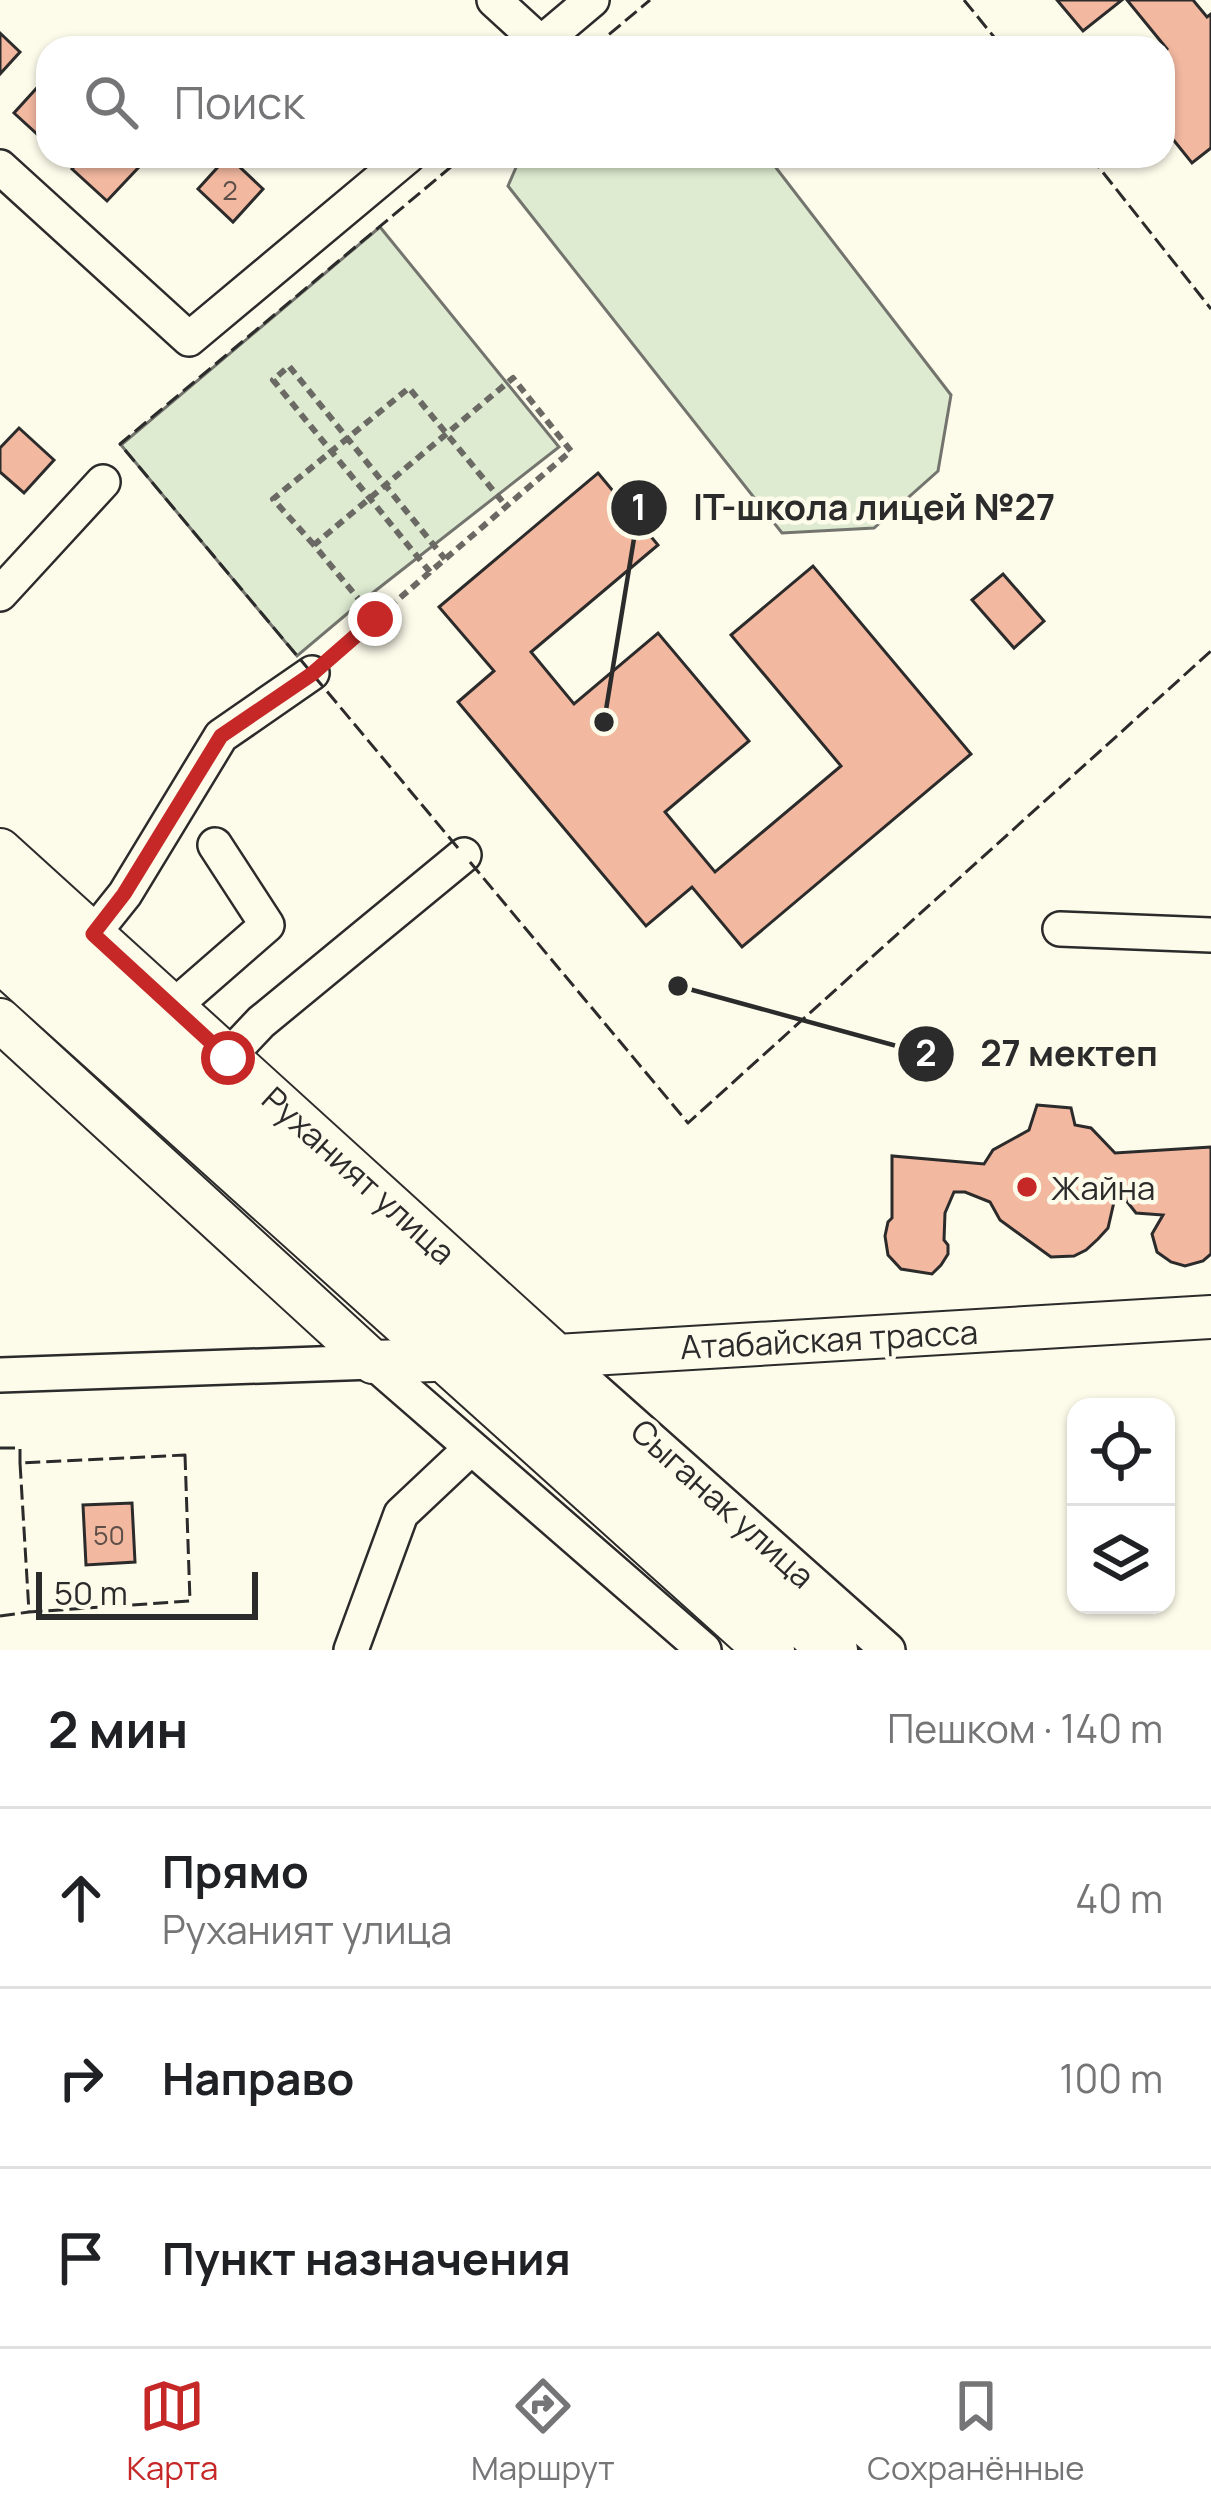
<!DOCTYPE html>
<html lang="ru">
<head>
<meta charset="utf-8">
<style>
	body { margin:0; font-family:Manrope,sans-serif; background:#f2f2f2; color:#202124 }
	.controls { position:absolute; right:36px; bottom:36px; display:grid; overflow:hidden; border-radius:24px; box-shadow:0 3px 9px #0004 }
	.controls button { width:108px; height:108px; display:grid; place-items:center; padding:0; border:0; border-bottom:3px solid #e0e0e0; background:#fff; color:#202124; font:60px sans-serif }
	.scale { position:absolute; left:36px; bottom:30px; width:222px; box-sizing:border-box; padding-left:12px; border:6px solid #2b2b2b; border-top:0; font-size:33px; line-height:42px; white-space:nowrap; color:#2b2b2b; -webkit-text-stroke:9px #fdfbea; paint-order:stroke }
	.stop { position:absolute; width:36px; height:36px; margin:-27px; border:9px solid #c62828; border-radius:50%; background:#fff }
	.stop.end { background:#c62828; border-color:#fff; box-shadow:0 3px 12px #0008 }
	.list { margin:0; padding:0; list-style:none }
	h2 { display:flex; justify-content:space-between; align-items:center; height:156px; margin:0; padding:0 48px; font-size:51px }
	h2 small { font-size:39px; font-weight:400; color:#757577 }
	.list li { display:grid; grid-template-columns:78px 1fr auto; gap:36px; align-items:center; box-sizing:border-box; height:180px; padding:0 48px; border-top:3px solid #e0e0e0 }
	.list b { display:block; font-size:45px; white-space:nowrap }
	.list p { margin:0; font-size:39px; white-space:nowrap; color:#757577 }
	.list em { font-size:39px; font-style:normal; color:#757577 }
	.icon { flex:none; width:66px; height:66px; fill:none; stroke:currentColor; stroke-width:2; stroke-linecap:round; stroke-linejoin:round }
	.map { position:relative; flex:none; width:1211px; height:1650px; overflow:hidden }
	.search { position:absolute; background:#fff; box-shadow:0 3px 9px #0004; left:36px; right:36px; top:36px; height:132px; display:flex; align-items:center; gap:30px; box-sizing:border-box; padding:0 42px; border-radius:36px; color:#757577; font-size:45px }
	.sheet { height:696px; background:#fff }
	nav { display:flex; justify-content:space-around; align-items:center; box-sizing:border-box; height:168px; border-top:3px solid #e0e0e0; background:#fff; font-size:33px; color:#757577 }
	nav a { display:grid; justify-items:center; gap:6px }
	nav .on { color:#c62828 }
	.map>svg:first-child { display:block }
	.green { fill:#deebd1; stroke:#74746e; stroke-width:3 }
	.building { fill:#f2b8a0; stroke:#2b2b2b; stroke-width:3 }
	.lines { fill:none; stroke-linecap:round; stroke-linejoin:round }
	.minor-casing { stroke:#2b2b2b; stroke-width:38 }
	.major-casing { stroke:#2b2b2b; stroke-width:46 }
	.highway-casing { stroke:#2b2b2b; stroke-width:52 }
	.path { stroke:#6a6964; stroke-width:6; stroke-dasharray:9 6; stroke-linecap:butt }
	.minor { stroke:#fdfbea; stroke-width:33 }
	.major { stroke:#fdfbea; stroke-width:42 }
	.highway { stroke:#fdfbea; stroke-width:48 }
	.fence { stroke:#2b2b2b; stroke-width:3; stroke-dasharray:15 6; stroke-linecap:butt }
	.route { stroke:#c62828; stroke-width:15 }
	.poi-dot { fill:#c62828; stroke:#fdfbea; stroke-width:4.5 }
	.labels { text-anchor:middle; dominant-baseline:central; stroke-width:9; stroke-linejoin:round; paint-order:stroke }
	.number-label { font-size:27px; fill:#5d4e48 }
	.street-label { font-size:33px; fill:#2b2b2b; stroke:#fdfbea }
	.poi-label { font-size:33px; fill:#2b2b2b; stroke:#fdfbea; text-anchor:start }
	.leader { fill:none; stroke:#2b2b2b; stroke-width:4.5 }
	.callout-dot { fill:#2b2b2b; stroke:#fdfbea; stroke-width:4.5 }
	.mark-label { font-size:36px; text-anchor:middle; font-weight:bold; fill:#fff }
	.callout-label { font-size:36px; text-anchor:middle; font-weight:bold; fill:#2b2b2b; stroke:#fdfbea; stroke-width:9; stroke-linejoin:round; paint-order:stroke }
</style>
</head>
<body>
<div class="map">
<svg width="1211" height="1650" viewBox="0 0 1211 1650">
	<rect width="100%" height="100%" fill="#fdfbea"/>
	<path class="green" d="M 521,156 L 767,156 L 951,395 L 938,471 L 874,528 L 782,533 L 508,186 Z
		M 380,227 L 559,447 L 361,602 L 297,656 L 121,445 Z"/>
	<path class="building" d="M 1057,0 L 1122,0 L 1083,31 Z
		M 1127,0 L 1193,0 L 1207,17 L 1211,14 L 1211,148 L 1192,163 L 1163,127 L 1163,53 L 1167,49 Z
		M 0,33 L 20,52 L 0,74 Z
		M 44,80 L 48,83 L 48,144 L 14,113 Z
		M 84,156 L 125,156 L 138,168 L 107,201 L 72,169 Z
		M 228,156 L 263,189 L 233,222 L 198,189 Z
		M 19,428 L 54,460 L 24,493 L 0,472 L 0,448 Z
		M 598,473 L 658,545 L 531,652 L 574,704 L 658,633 L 749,741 L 665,812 L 715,872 L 841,766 L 731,635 L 813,566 L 971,754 L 742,947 L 692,887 L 646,926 L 458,702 L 494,671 L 439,607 Z
		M 1003,574 L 1044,621 L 1014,648 L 972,600 Z
		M 1037,1105 L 1071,1108 L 1075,1125 L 1091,1128 L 1115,1153 L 1211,1147 L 1211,1254 L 1203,1261 L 1185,1266 L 1171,1262 L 1157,1252 L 1152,1234 L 1163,1215 L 1136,1213 L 1117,1189 L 1108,1228 L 1098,1239 L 1086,1250 L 1074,1256 L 1051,1257 L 1000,1220 L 990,1202 L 965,1192 L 954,1192 L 945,1213 L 944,1240 L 948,1245 L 948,1254 L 941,1265 L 932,1274 L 901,1269 L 888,1255 L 885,1236 L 888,1222 L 892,1218 L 892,1156 L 984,1164 L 993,1150 L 1029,1130 Z
		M 132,1503 L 135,1562 L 86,1565 L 83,1505 Z"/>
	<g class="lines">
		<g class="minor-casing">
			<path id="minor" d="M 494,0 L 541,43
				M 535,48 L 592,0
				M 0,167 L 189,339 L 408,156
				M 0,594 L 103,482
				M 1060,929 L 1211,935
				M 93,934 L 125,894 L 221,736 L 312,673
				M 173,1007 L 267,925 L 215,845
				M 228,1057 L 261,1022 L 464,855
				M 557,1356 L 888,1650
				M 0,1375 L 373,1362 L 704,1650
				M 351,1650 L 401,1514 L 470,1449"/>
		</g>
		<g class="major-casing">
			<path id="major" d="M 0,850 L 557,1356
				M 0,1020 L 373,1362 L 557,1356 L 1211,1317"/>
		</g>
		<g class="highway-casing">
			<path id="highway" d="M 0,901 L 833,1650
				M 0,957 L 770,1650"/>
		</g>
		<path class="path" d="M 314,545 L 273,499 L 409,388 L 506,506
			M 430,572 L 273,380 L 289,366 L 445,559
			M 332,656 C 412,588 491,519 571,451 L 513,378 L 314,545 L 375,619"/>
		<use href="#minor" class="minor"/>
		<use href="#major" class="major"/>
		<use href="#highway" class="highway"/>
		<path class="fence" d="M 964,0 L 1003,48
			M 593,48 L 650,0
			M 1090,156 L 1211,309
			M 458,848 L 120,444 L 464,156
			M 470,862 L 688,1123 L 1211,651
			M 0,1448 L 20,1448 L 20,1468
			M 185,1455 L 190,1601 L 29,1612 L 20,1463 Z
			M 0,1616 L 29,1612"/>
	</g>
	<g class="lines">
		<path class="route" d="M 228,1058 L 93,934 L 124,894 L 221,736 L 312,674 L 375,619"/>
	</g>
	<circle class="poi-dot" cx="1027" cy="1187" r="12"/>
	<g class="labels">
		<g class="number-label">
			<text x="230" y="189">2</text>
			<text x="109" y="1534">50</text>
		</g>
		<g class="street-label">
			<text transform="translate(359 1175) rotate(42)">Руханият улица</text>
			<text transform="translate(829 1339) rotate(-3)">Атабайская трасса</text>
			<text transform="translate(723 1503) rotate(42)">Сыганак улица</text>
		</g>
		<g class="poi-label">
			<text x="1051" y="1187">Жайна</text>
		</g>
	</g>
	<path class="leader" d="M604 722L639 508M678 986L926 1054"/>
	<g class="callout-dot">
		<circle cx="604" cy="722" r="12"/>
		<circle cx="678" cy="986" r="12"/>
		<circle cx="639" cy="508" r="30"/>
		<circle cx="926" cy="1054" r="30"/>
	</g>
	<g class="mark-label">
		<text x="639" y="520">1</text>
		<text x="926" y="1066">2</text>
	</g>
	<g class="callout-label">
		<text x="874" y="520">IT-школа лицей №27</text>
		<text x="1069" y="1066">27 мектеп</text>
	</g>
</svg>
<div class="controls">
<button><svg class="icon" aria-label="locate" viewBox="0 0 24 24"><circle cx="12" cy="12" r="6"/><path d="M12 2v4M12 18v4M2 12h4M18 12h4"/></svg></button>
<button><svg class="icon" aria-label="layers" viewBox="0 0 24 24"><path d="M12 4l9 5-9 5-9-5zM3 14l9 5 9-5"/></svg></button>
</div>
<div class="scale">50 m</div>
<div class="stop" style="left:228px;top:1058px"></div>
<div class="stop end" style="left:375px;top:619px"></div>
<div class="search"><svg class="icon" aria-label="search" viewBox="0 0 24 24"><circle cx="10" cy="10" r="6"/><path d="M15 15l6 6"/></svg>Поиск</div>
</div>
<section class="sheet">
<h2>2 мин<small>Пешком · 140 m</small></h2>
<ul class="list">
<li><svg class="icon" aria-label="ahead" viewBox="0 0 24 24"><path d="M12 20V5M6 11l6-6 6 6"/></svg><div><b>Прямо</b><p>Руханият улица</p></div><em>40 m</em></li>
<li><svg class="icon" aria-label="right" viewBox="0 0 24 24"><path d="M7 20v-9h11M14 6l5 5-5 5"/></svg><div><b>Направо</b></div><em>100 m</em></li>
<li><svg class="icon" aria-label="arrive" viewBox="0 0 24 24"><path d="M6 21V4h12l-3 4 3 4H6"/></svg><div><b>Пункт назначения</b></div></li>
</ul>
</section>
<nav>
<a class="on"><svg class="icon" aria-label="map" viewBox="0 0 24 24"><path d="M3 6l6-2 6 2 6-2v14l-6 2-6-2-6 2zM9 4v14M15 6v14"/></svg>Карта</a>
<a><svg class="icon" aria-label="directions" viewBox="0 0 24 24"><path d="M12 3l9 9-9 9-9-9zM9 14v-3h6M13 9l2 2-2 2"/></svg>Маршрут</a>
<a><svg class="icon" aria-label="saved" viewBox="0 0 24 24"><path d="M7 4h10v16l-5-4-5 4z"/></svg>Сохранённые</a>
</nav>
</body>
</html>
